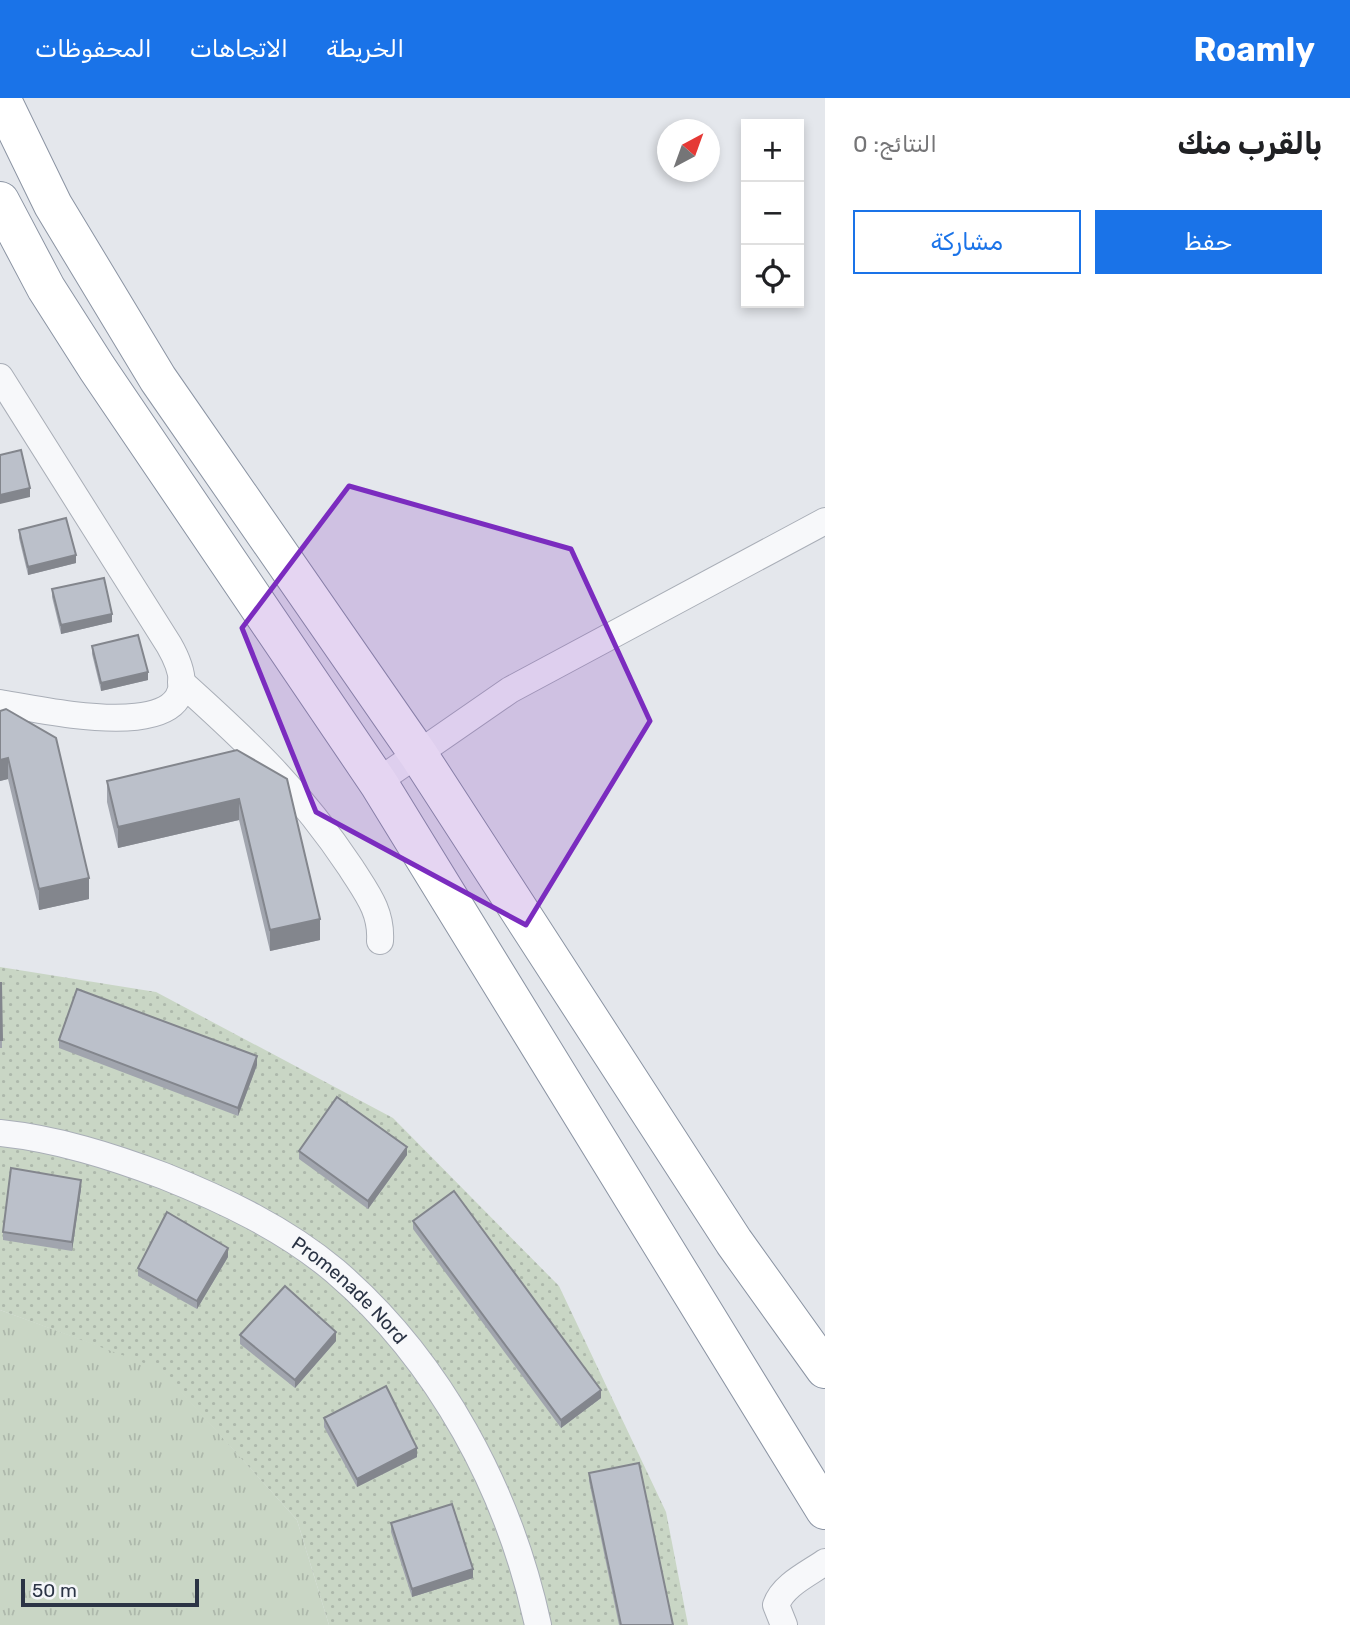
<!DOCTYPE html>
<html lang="ar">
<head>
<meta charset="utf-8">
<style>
	body { margin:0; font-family:Rubik,"Noto Sans Arabic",sans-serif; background:#f6f6f6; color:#202124; direction:rtl }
	.controls { position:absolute; right:21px; top:21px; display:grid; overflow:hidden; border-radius:0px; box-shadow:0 4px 10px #0003 }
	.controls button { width:63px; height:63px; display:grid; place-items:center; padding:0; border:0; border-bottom:2px solid #e0e0e0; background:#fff; color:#202124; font:35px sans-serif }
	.compass { position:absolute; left:657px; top:21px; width:63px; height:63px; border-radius:50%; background:#fff; box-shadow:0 4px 10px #0003; rotate:41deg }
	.scale { position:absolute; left:21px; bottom:18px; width:178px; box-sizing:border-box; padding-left:7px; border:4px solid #2b3445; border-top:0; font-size:19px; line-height:24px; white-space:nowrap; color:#2b3445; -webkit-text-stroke:5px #f4f6f9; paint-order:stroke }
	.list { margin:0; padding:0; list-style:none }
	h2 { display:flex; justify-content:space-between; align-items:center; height:91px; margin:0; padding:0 28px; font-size:30px }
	h2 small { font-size:23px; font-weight:400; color:#757577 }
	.actions { display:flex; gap:14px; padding:21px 28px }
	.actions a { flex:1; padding:16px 0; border:2px solid #1a73e8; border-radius:0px; text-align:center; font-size:24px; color:#1a73e8 }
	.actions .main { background:#1a73e8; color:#fff }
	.icon { flex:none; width:38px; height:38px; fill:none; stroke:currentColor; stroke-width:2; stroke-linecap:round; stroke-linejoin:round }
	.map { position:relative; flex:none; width:825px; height:1527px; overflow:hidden; direction:ltr }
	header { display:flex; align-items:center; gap:42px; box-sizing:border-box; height:98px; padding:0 35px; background:#1a73e8; color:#fff }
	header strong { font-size:33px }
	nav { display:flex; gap:38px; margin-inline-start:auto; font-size:24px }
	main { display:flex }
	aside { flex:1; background:#fff }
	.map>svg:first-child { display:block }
	.grass { fill:url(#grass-tufts) }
	.garden { fill:url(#garden-dots) }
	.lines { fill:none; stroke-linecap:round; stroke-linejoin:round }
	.minor-casing { stroke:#a9aeb7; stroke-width:28 }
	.highway-casing { stroke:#8b94a3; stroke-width:40 }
	.minor { stroke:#f7f8fa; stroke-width:26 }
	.highway { stroke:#fff; stroke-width:38 }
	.wall { fill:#a1a5ae }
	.shaded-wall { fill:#83868d }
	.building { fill:#bbc0ca; stroke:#83868d; stroke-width:2 }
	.marked { fill:#7b2cbf; fill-opacity:0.2; stroke:#7b2cbf; stroke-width:5; stroke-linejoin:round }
	.labels { text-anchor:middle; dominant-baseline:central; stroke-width:5; stroke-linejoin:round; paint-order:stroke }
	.street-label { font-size:19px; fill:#2b3445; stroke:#f4f6f9 }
</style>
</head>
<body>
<header>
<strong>Roamly</strong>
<nav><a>الخريطة</a><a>الاتجاهات</a><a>المحفوظات</a></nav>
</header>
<main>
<aside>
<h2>بالقرب منك<small>النتائج: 0</small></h2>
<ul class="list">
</ul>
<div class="actions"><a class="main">حفظ</a><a>مشاركة</a></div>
</aside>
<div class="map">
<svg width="825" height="1527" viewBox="0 0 825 1527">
	<defs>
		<pattern id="grass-tufts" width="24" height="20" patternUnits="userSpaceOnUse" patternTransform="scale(1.75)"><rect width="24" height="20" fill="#c9d6c5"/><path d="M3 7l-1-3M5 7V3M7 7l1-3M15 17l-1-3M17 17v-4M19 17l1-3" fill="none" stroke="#adb8ab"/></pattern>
		<pattern id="garden-dots" width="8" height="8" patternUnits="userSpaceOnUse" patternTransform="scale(1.75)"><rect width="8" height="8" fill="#c9d6c5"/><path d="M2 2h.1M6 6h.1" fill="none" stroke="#adb8ab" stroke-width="1.8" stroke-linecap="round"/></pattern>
	</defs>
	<rect width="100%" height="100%" fill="#e4e7ec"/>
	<path class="grass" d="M 0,1212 L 160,1270 L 297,1422 L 329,1527 L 0,1527 Z"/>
	<path class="garden" d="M 0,869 L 156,894 L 393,1020 L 559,1188 L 666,1414 L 688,1527 L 329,1527 L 297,1422 L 160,1271 L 0,1212 Z"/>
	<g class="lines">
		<g class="minor-casing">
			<g id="minor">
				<path d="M 0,279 L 169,547 C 231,655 48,613 0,605"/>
				<path d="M 181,584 C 250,646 299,692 351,770 C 366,794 382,813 380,843"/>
				<path d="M 377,684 L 510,592 L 825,423"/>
				<path id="s1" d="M 0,1035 C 57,1041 111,1058 164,1078 C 224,1102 285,1131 335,1173 C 440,1263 509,1393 538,1527"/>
				<path d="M 784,1527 L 776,1507 C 783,1487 808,1476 825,1464"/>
			</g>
		</g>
		<g class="highway-casing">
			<path id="highway" d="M 1,0 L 53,107 L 158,281 L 418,656 L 734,1144 L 825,1271
				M 0,103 L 46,190 L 97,270 L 379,686 L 825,1412"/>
		</g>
		<use href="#minor" class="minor"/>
		<use href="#highway" class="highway"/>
	</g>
	<path class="wall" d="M 19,432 L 76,465 L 28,477 L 19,440 Z
		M 52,491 L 112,524 L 61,536 L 52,499 Z
		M 92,548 L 148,582 L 101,593 L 92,556 Z
		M 0,613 L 89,801 L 39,812 L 8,681 L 0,683 Z
		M 237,652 L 320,842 L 270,853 L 239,722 L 118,750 L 107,704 L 107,683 Z
		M 0,885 L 1,885 L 2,950 L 0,950 Z
		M 59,942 L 257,967 L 238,1018 L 59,950 Z
		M 299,1053 L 407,1057 L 368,1111 L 299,1061 Z
		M 81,1091 L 72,1153 L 3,1142 L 3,1134 Z
		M 413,1123 L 601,1300 L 561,1330 L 413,1131 Z
		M 228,1159 L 197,1211 L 138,1178 L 138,1170 Z
		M 240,1237 L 336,1243 L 295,1290 L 240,1246 Z
		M 324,1320 L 417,1359 L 357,1389 L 324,1329 Z
		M 589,1375 L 673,1527 L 619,1527 L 589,1383 Z
		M 391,1425 L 473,1480 L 412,1499 L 391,1434 Z"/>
	<path class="shaded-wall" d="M 30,390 L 30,399 L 0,406 L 0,397 Z
		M 76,457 L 76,465 L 28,477 L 28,469 Z
		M 112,516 L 112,524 L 61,536 L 61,527 Z
		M 148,574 L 148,582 L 101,593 L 101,585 Z
		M 8,660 L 8,681 L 0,683 L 0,662 Z
		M 239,701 L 239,722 L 118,750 L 118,729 Z
		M 89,780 L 89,801 L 39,812 L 39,791 Z
		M 320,821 L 320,842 L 270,853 L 270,832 Z
		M 257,958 L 257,967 L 238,1018 L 238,1010 Z
		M 407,1049 L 407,1057 L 368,1111 L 368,1103 Z
		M 81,1082 L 81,1091 L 72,1153 L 72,1144 Z
		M 228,1150 L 228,1159 L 197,1211 L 197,1203 Z
		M 336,1234 L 336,1243 L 295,1290 L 295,1282 Z
		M 601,1292 L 601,1300 L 561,1330 L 561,1322 Z
		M 417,1350 L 417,1359 L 357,1389 L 357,1381 Z
		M 473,1471 L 473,1480 L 412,1499 L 412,1491 Z"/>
	<path class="building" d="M 21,352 L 30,390 L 0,397 L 0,357 Z
		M 66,420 L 76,457 L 28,469 L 19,432 Z
		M 104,480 L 112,516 L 61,527 L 52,491 Z
		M 138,537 L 148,574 L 101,585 L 92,548 Z
		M 6,611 L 56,640 L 89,780 L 39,791 L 8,660 L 0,662 L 0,613 Z
		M 237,652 L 287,681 L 320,821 L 270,832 L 239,701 L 118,729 L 107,683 Z
		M 0,885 L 1,885 L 2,942 L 0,942 Z
		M 77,891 L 257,958 L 238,1010 L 59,942 Z
		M 337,999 L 407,1049 L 368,1103 L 299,1053 Z
		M 11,1070 L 81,1082 L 72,1144 L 3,1134 Z
		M 454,1093 L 601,1292 L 561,1322 L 413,1123 Z
		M 167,1114 L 228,1150 L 197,1203 L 138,1170 Z
		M 285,1188 L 336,1234 L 295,1282 L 240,1237 Z
		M 386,1288 L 417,1350 L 357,1381 L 324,1320 Z
		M 639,1365 L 673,1527 L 621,1527 L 589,1375 Z
		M 452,1406 L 473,1471 L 412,1491 L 391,1425 Z"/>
	<path class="marked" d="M 349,388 L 571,451 L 650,623 L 526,827 L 316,714 L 242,530 Z"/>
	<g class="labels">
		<g class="street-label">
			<text stroke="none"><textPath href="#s1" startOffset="390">Promenade Nord</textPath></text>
		</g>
	</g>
</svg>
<div class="controls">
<button>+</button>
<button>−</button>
<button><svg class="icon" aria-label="locate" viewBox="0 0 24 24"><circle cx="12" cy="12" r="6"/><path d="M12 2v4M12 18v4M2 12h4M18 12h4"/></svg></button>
</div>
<svg class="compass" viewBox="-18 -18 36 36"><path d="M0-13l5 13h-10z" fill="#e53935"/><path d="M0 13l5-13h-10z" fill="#757577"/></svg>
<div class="scale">50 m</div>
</div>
</main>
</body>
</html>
